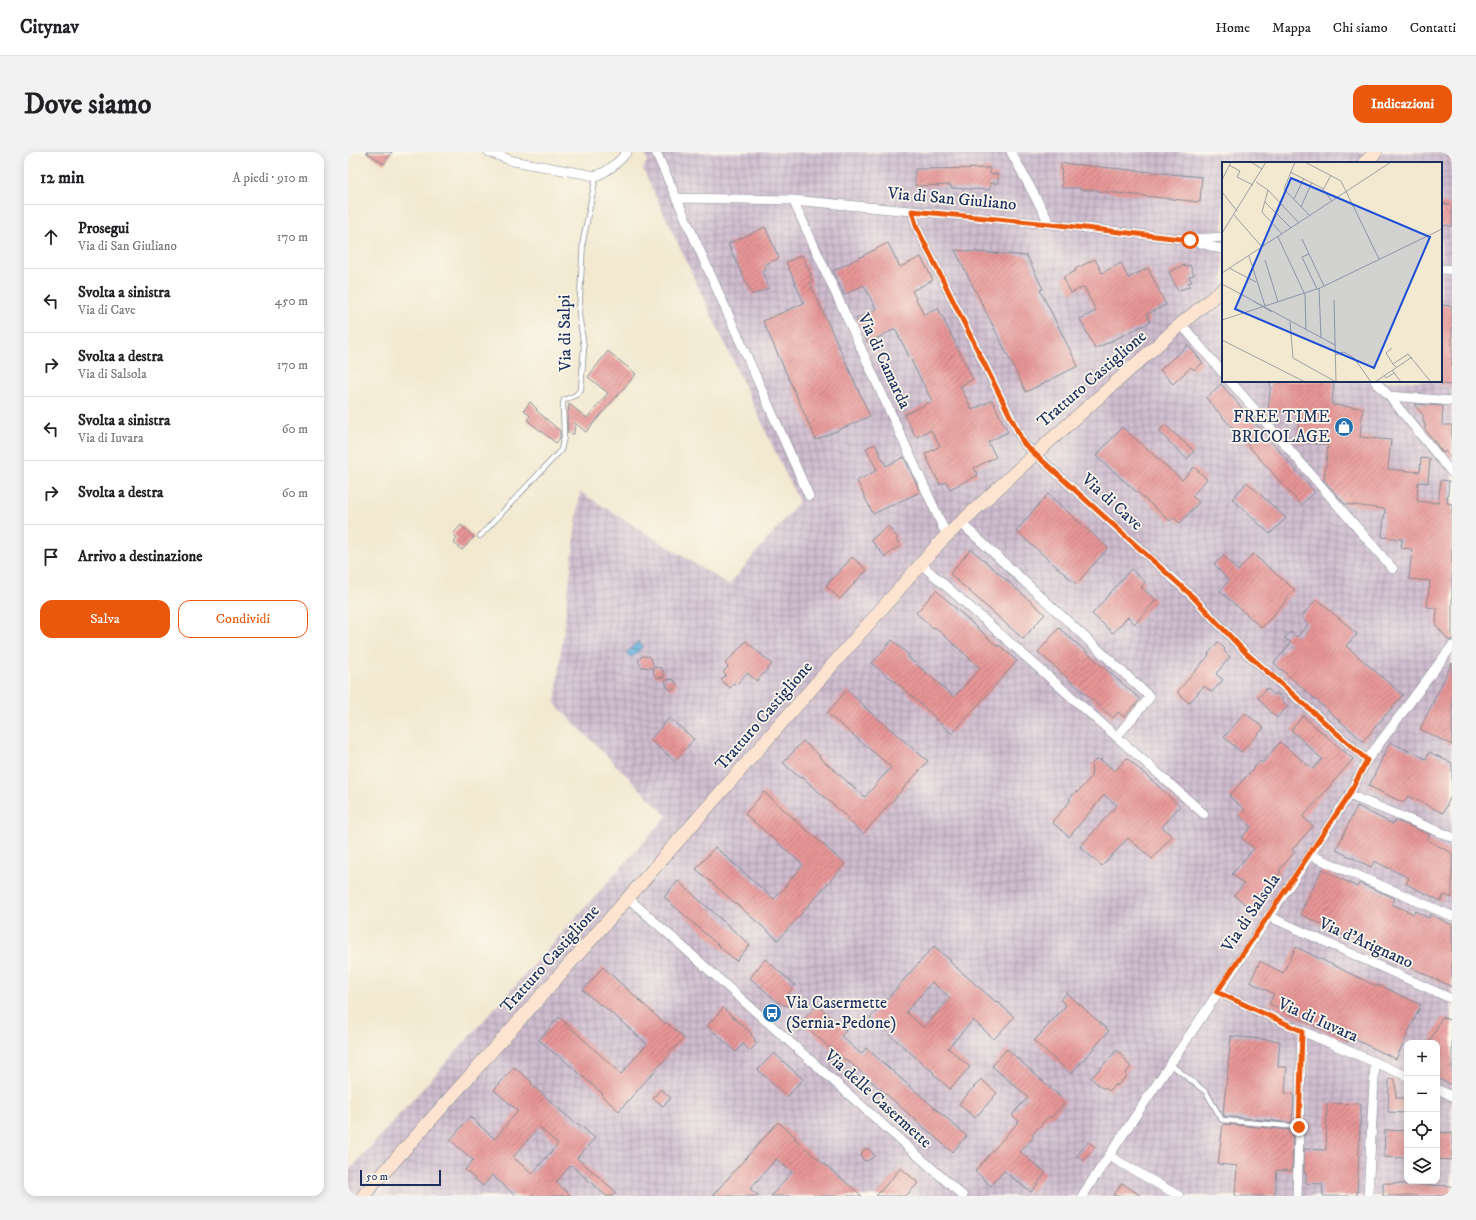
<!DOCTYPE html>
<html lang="it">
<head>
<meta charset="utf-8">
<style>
	body { margin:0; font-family:"IM FELL DW Pica",serif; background:#f2f2f2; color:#202124 }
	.controls { position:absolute; right:12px; bottom:12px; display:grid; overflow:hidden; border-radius:8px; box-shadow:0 2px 10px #0003 }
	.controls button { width:36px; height:36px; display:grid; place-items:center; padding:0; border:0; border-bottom:1px solid #e0e0e0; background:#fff; color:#202124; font:20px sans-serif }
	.scale { position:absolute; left:12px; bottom:10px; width:81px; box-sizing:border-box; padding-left:4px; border:2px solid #1b2f5e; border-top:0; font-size:11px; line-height:14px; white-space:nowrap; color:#1b2f5e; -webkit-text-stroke:3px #fbf7ec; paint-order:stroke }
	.stop { position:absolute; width:12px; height:12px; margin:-9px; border:3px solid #ea580c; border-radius:50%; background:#fff }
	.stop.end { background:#ea580c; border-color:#fff; box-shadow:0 1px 4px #0008 }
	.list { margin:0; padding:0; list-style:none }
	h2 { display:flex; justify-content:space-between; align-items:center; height:52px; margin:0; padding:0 16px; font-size:17px }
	h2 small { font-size:13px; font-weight:400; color:#757577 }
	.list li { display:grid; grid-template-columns:26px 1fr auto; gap:12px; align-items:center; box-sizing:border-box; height:64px; padding:0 16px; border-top:1px solid #e0e0e0 }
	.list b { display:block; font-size:15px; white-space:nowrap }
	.list p { margin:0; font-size:13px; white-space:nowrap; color:#757577 }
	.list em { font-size:13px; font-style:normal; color:#757577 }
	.actions { display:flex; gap:8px; padding:12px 16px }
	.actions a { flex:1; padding:9px 0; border:1px solid #ea580c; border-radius:12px; text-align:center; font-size:14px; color:#ea580c }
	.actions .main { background:#ea580c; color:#fff }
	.icon { flex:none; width:22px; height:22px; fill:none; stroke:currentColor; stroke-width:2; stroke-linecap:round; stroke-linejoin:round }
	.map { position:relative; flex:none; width:1104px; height:1044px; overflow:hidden; border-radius:12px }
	header { display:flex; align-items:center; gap:24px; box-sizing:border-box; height:56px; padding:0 20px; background:#fff; border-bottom:1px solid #e0e0e0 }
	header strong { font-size:19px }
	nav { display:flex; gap:22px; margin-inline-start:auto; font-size:14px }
	.intro { display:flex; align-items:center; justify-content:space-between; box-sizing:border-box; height:96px; padding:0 24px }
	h1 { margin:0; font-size:28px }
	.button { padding:10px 18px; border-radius:12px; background:#ea580c; color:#fff; font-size:14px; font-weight:700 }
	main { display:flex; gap:24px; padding:0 24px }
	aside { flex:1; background:#fff; border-radius:12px; box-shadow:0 2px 10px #0003 }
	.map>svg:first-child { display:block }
	.industrial { fill:url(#industrial-grid); fill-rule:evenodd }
	.water { fill:url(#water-rules); stroke:#40709e }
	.building { fill:url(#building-hatch); fill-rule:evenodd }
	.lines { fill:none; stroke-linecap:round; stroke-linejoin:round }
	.lane-casing { stroke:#868c97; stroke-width:6 }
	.street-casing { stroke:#868c97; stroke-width:10 }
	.secondary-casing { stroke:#868c97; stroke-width:14 }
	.lane { stroke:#fff; stroke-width:4.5 }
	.street { stroke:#fff; stroke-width:9 }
	.secondary { stroke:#fde4d1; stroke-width:13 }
	.route { stroke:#ea580c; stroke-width:5 }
	.labels { text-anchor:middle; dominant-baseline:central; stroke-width:3.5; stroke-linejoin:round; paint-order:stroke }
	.street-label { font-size:17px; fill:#1b2f5e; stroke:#fbf7ec }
	.poi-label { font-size:17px; fill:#1b2f5e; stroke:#fbf7ec; text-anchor:end }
	.inset-road { fill:none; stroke:#9c9fa2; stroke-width:1 }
	.view { fill:#1d4ed8; fill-opacity:0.15; stroke:#1d4ed8; stroke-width:2 }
	.inset-edge { fill:none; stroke:#1b2f5e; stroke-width:2 }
</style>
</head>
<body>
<header>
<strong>Citynav</strong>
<nav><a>Home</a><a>Mappa</a><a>Chi siamo</a><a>Contatti</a></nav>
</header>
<div class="intro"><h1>Dove siamo</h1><a class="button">Indicazioni</a></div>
<main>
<aside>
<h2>12 min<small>A piedi · 910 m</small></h2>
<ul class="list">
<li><svg class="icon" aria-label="ahead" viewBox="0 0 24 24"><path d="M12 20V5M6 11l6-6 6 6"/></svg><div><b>Prosegui</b><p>Via di San Giuliano</p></div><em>170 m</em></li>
<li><svg class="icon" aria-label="left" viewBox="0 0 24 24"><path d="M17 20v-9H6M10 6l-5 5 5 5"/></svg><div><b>Svolta a sinistra</b><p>Via di Cave</p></div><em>450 m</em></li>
<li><svg class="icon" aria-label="right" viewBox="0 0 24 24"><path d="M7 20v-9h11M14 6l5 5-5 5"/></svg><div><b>Svolta a destra</b><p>Via di Salsola</p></div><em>170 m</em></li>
<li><svg class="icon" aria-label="left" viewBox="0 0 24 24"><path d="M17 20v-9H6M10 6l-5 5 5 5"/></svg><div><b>Svolta a sinistra</b><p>Via di Iuvara</p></div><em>60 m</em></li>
<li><svg class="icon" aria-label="right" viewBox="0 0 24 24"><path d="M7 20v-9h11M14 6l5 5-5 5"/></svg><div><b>Svolta a destra</b></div><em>60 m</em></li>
<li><svg class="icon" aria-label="arrive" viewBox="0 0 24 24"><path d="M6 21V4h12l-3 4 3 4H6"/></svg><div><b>Arrivo a destinazione</b></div></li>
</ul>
<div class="actions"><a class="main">Salva</a><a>Condividi</a></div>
</aside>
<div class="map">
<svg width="1104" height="1044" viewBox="0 0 1104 1044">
	<defs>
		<pattern id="industrial-grid" width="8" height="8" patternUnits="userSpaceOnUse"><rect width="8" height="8" fill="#cfbdcf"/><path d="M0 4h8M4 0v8" fill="none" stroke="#a79aab"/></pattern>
		<pattern id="water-rules" width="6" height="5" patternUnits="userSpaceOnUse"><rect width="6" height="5" fill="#66b1de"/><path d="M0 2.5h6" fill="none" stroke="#5390b7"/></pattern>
		<pattern id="building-hatch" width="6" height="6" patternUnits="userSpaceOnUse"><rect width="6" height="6" fill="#e69494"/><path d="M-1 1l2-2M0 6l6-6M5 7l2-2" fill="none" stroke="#ba797c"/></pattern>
	</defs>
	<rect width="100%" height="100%" fill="#fbf7ec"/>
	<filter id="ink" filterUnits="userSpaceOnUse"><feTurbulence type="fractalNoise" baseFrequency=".025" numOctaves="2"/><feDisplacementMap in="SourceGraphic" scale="8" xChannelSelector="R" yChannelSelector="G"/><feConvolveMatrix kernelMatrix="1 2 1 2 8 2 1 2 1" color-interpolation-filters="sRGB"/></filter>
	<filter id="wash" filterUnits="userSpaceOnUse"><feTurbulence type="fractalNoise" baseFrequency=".012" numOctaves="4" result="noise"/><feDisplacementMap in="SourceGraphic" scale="16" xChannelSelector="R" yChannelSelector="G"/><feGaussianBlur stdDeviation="0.9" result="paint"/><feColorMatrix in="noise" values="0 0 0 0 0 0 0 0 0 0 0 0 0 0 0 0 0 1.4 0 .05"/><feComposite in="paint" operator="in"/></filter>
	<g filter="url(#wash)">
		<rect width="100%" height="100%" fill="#f2e9d0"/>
		<path class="industrial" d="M 296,0 L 1104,0 L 1104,1044 L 0,1044 L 0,1020 L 319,664 L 207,552 L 232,340 L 381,433 L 451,350 L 295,17 L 300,8 ZM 875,11 L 1093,11 L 1093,229 L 875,229 ZM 1059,891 L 1089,891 L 1089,1029 L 1059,1029 Z"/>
		<path class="water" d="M 290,489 L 295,494 L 283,506 L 278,501 Z"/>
		<g id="blocks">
			<path class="building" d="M 18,0 L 44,0 L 36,12 Z
				M 713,11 L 854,25 L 852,50 L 750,39 L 750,38 L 732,38 L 732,36 L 714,36 Z
				M 642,16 L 642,22 L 650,22 L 650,31 L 642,31 L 642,38 L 603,36 L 603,33 L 567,34 L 567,17 Z
				M 1093,51 L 1104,53 L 1104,74 L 1093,73 Z
				M 417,75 L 431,106 L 416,113 L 418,118 L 414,120 L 421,136 L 404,143 L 380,92 Z
				M 540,91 L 552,115 L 573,105 L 585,128 L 564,139 L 576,163 L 590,156 L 625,227 L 612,234 L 624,258 L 644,248 L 660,280 L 640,290 L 648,305 L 626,316 L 630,323 L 602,337 L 598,330 L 592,333 L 577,302 L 592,294 L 583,278 L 568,285 L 556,263 L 584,249 L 547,177 L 520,191 L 508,167 L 528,157 L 516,133 L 496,143 L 485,119 Z
				M 607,98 L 679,104 L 695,137 L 692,138 L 730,214 L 678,240 Z
				M 454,103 L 463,123 L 462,124 L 465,130 L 462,131 L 522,264 L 468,288 L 415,169 L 456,151 L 438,110 Z
				M 747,107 L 754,121 L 773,111 L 780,126 L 800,116 L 818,153 L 799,162 L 802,170 L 747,197 L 732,167 L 748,159 L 736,135 L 723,141 L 715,125 L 728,119 L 727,117 Z
				M 836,113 L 837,115 L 842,113 L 846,123 L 841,125 L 844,130 L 840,131 L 842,134 L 830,139 L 821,120 Z
				M 1093,153 L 1104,154 L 1104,233 L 1093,232 Z
				M 840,193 L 855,211 L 846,218 L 843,215 L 825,232 L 812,218 Z
				M 260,199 L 288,222 L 238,280 L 227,271 L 226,282 L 220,281 L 219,268 L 221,252 L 239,266 L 260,241 L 240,225 Z
				M 923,229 L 986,229 L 984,253 L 1015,256 L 1012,285 L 1043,288 L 1040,317 L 1072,320 L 1073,306 L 1082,307 L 1080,331 L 1070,330 L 1069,349 L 1090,351 L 1093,328 L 1101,329 L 1099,351 L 1104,352 L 1104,488 L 1101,489 L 1088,473 L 1089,456 L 1079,455 L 1082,429 L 1061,427 L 1064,397 L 1053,396 L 1054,387 L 1034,385 L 1037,357 L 997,352 L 976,329 L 980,293 L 949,290 L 951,262 L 920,258 Z
				M 873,232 L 967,340 L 953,353 L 858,246 Z
				M 182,250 L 189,257 L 188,258 L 212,279 L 212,286 L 208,291 L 179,268 L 182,264 L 176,258 Z
				M 1066,252 L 1095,254 L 1094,273 L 1104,273 L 1104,308 L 1097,299 L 1095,301 L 1077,277 L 1077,271 L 1075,270 L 1075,263 Z
				M 817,273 L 846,299 L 839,307 L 811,280 Z
				M 774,275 L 834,328 L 846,315 L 859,327 L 844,344 L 851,350 L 832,371 L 825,365 L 822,369 L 748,304 Z
				M 527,292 L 538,314 L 556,305 L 572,340 L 525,362 L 509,329 L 529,318 L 518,296 Z
				M 899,330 L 938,366 L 922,382 L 884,347 Z
				M 700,342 L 760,396 L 728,432 L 668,379 Z
				M 113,373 L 126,385 L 114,398 L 106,391 L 109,386 L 105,382 Z
				M 540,374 L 550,386 L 548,388 L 552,393 L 537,405 L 523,388 Z
				M 623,397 L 697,462 L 675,487 L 602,422 Z
				M 905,402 L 947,438 L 914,476 L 872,439 L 881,429 L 866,412 L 876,404 L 890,419 Z
				M 504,405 L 519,418 L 492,447 L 478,434 Z
				M 783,417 L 797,430 L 793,435 L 808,448 L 787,472 L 780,465 L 765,481 L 744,462 Z
				M 588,438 L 650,495 L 651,493 L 669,509 L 604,582 L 587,567 L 588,566 L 542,525 L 541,526 L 524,511 L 544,488 L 561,503 L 560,505 L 606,545 L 632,516 L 587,475 L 585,476 L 568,461 Z
				M 969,447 L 1009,482 L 998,494 L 1055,543 L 1015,589 L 926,511 L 943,491 L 937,486 L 942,480 L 949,485 L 960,472 L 953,465 Z
				M 711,476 L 792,547 L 776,565 L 770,560 L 765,566 L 690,500 Z
				M 398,489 L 424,512 L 409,529 L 399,521 L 388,533 L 386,531 L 382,536 L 373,528 L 378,523 L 375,520 L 380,515 L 377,512 Z
				M 870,490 L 877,497 L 876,499 L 882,505 L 868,522 L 875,528 L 864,540 L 856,534 L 841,551 L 829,540 L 861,503 L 860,502 Z
				M 294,504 L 300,504 L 303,506 L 306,515 L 313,516 L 315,519 L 316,526 L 309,525 L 306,523 L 305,516 L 294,515 L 292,513 L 290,509 Z
				M 1104,511 L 1104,593 L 1072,577 Z
				M 325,527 L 329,532 L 326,537 L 323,538 L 319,535 L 317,528 Z
				M 919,536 L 927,543 L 929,541 L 935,546 L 933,548 L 940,554 L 929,566 L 910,546 Z
				M 499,538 L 517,554 L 516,555 L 580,609 L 515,682 L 499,667 L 500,666 L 454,625 L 452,626 L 435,611 L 455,589 L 472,604 L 471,605 L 517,645 L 543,615 L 479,561 Z
				M 897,561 L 916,576 L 893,600 L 876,585 Z
				M 955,564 L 1005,607 L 955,665 L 965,674 L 944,698 L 947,700 L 931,718 L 933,720 L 917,738 L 920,740 L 904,758 L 886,743 L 896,732 L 884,722 L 906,696 L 893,686 L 903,675 L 891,664 L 897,658 L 881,644 L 912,609 L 914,611 L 932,590 L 965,617 L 974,607 L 943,578 Z
				M 321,566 L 346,587 L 327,609 L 302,588 Z
				M 1042,590 L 1078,607 L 1081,600 L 1104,611 L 1104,642 L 1095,661 L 1060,644 L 1056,651 L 1021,634 Z
				M 779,606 L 832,654 L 814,675 L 824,684 L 804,707 L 780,686 L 754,714 L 732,695 L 769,653 L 756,643 L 721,685 L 704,670 L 723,648 L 721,647 L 728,639 L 729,641 L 743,625 L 744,612 L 749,607 L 752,610 L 752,607 L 767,619 Z
				M 416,640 L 497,712 L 430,788 L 348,717 L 367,695 L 426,747 L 455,713 L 397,662 Z
				M 1009,654 L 1045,672 L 1047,668 L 1082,683 L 1079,688 L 1104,701 L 1104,746 L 1096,743 L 1093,749 L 1058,732 L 1061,726 L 1026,709 L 1023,715 L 988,698 Z
				M 974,717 L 1009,735 L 1011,731 L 1047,746 L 1044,752 L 1066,762 L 1067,759 L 1081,766 L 1082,762 L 1104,773 L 1104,835 L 1022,796 L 1024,792 L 1000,780 L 998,784 L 952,762 Z
				M 330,729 L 402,793 L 388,809 L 316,745 Z
				M 586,794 L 603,809 L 602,810 L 648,850 L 649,849 L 666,865 L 646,887 L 625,868 L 600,896 L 622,915 L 602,937 L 585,922 L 586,921 L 522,866 ZM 584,830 L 602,846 L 576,876 L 558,860 Z
				M 948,795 L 1030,835 L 1031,833 L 1073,853 L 1048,907 L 1002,885 L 1000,890 L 921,852 L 926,842 L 902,830 L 912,809 L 935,821 Z
				M 417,807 L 447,833 L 440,841 L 448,847 L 441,855 L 438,852 L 437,854 L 432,850 L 431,851 L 402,826 Z
				M 255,815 L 317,872 L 318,870 L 336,886 L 271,959 L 254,944 L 255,942 L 209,902 L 208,903 L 191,888 L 211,865 L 273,922 L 299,892 L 253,852 L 252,853 L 235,838 Z
				M 719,841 L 761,879 L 723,922 L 686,889 L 718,853 L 712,848 Z
				M 469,853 L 498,879 L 493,884 L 513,902 L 518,896 L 619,984 L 604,1000 L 498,907 L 497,908 L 483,895 L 482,896 L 453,870 Z
				M 375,856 L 404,882 L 403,883 L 407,887 L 406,890 L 409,891 L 402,899 L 395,892 L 388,900 L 359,874 Z
				M 1094,865 L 1104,869 L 1104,933 L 1089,926 L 1089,891 L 1081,891 Z
				M 883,884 L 932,889 L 930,915 L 939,915 L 937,941 L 946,942 L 944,971 L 876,964 L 875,961 Z
				M 659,897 L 718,950 L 703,966 L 701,964 L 684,983 L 686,985 L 672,1000 L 698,1021 L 683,1040 L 656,1019 L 643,1034 L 627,1019 L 671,969 L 664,963 L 680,945 L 644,914 Z
				M 769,898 L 779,909 L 778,910 L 783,915 L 777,922 L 779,924 L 769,934 L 768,932 L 761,939 L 756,935 L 755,937 L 743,926 Z
				M 426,901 L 455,927 L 439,945 L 410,918 Z
				M 166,915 L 184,930 L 183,932 L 228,972 L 229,971 L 247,986 L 229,1006 L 268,1040 L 264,1044 L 258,1044 L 223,1013 L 208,1030 L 223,1044 L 168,1044 L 144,1023 L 135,1034 L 117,1018 L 125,1008 L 102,988 L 122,965 L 147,987 L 170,959 L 146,938 ZM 191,975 L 210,992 L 184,1022 L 165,1005 Z
				M 633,927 L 649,941 L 627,966 L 611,952 Z
				M 1041,927 L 1047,927 L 1048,946 L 1056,946 L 1056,950 L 1059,950 L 1059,961 L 1040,960 Z
				M 313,937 L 323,946 L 315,954 L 305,946 Z
				M 979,951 L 1013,952 L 1009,1044 L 975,1044 L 974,1032 L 958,1031 L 958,1021 L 956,1021 L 956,997 L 978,998 Z
				M 430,970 L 448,985 L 446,986 L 462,1000 L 514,1044 L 423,1044 L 444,1020 L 428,1007 L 402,1037 L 411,1044 L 364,1044 Z
				M 875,972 L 943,978 L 943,980 L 945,980 L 944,1019 L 929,1018 L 927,1044 L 887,1044 L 889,1014 L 870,1012 Z
				M 1037,978 L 1059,979 L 1059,1006 L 1036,1005 Z
				M 1089,980 L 1104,981 L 1104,1008 L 1089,1007 Z
				M 740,990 L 747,995 L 736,1009 L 729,1004 Z
				M 516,997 L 521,997 L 527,1004 L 519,1009 L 515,1008 L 513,1004 L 514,1000 Z
				M 553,1016 L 570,1031 L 558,1044 L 528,1044 Z
				M 774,1031 L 793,1044 L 765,1044 Z
				M 1035,1031 L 1104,1034 L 1104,1044 L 1035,1044 Z"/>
		</g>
	</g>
	<g filter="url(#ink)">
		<use href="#blocks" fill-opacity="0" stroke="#868c97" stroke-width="1"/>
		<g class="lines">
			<g class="lane-casing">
				<path id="lane" d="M 132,384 L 213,298 L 216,285 L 215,252 L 216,248 L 228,243 L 233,237 L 236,195 L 231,163 L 235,89 L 248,24
					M 822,912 L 858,940 L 874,968 L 951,975"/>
			</g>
			<g class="street-casing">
				<path id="street" d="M 141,0 L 165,9 L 248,24 C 261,19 270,11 279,0
					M 308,0 L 461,344
					M 663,0 L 702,72
					M 328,46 L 445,48 L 702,72 L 843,88 L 869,96 L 875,97
					M 445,48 L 599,384
					M 564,59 L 569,76 L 676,292 L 844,444 L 897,500 L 1019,608
					M 848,87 L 875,85
					M 1093,117 L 1104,118
					M 833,172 L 875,221
					M 882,229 L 1045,417
					M 1027,229 L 1041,244 L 1104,321
					M 1041,244 L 1104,249
					M 613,371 L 802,545 L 769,584
					M 573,412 L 856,662
					M 1001,643 L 1104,685
					M 962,703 L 1104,764
					M 280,746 L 615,1044
					M 920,764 L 1104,847
					M 869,840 L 954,879 L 1059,924
					M 1089,937 L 1104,944
					M 761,1004 L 831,1044
					M 734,1044 L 962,703 L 1001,643 L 1019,608 L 1104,494
					M 949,1044 L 954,879
					M 1020,1044 L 1027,910"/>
			</g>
			<g class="secondary-casing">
				<path id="secondary" d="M 1016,11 L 1028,0
					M 15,1044 L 280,746 L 594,388 L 687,302 L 833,172 L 875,137"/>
			</g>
			<use href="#lane" class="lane"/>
			<use href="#street" class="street"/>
			<use href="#secondary" class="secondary"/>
		</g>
	</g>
	<g class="lines" filter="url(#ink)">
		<path class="route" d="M 842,88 L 702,72 L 564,59 L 569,76 L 676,292 L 844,444 L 897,500 L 1019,608 L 1001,643 L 869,840 L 954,879 L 951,975"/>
	</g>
	<defs>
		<g id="shop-disc" transform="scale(1)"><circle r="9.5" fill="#1f6fb2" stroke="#fbf7ec"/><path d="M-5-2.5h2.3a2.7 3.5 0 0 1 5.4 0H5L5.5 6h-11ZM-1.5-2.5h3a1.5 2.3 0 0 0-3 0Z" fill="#fff"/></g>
		<g id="bus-disc" transform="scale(1)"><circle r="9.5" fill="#1f6fb2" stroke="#fbf7ec"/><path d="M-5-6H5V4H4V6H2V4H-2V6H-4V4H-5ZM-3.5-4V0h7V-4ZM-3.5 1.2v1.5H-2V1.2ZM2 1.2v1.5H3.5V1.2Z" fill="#fff"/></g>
	</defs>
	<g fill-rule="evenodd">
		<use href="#shop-disc" x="996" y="275"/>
		<use href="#bus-disc" x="424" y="861"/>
	</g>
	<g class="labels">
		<g class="street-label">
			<text transform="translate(604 47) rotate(5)">Via di San Giuliano</text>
			<text transform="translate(217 181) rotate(-91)">Via di Salpi</text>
			<text transform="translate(536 209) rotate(65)">Via di Camarda</text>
			<text transform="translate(744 227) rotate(-41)">Tratturo Castiglione</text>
			<text transform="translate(764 350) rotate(42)">Via di Cave</text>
			<text transform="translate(416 564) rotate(-49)">Tratturo Castiglione</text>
			<text transform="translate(903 761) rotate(-56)">Via di Salsola</text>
			<text transform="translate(1018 791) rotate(24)">Via d'Arignano</text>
			<text transform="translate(202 807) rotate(-48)">Tratturo Castiglione</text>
			<text transform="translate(970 868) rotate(24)">Via di Iuvara</text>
			<text transform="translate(530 947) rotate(42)">Via delle Casermette</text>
		</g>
		<g class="poi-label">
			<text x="982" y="265">FREE TIME<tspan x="982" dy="20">BRICOLAGE</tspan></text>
			<text x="438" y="851" text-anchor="start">Via Casermette<tspan x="438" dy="20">(Sernia-Pedone)</tspan></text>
		</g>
	</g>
	<g transform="translate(874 10)">
		<rect width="220" height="220" fill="#f2e9d0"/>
		<path class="inset-road" d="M 29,0 L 40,7M 73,0 L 62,27 L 88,54M 83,0 L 119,19 L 157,97M 7,3 L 18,9 L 15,15 L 31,23M 68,10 L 100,26 L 110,39M 0,18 L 9,0M 34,20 L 46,28 L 77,61M 46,28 L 40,50 L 60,72M 101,28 L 109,13M 0,30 L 15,49M 72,37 L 82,16M 43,40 L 69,66M 79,45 L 90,20M 12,53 L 40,85M 0,71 L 44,0M 56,75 L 83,133 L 84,168M 80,77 L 102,124M 87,92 L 80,95 L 95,127M 27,94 L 43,144M 43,98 L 56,140M 7,106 L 34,120M 0,111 L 169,0M 0,122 L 113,183M 97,126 L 99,176M 112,138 L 114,220M 33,140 L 50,150M 0,158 L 98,126 L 220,67M 68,160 L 71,196 L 114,220M 0,178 L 83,220M 170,186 L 164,191 L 171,202M 113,193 L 122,190 L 132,196 L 149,220M 174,205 L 171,202 L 186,192 L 209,220M 170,208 L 179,220M 162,213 L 164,216 L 172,211M 153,220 L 190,195"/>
		<path class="view" d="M 69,16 L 208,75 L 152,206 L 13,147 Z"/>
		<rect width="220" height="220" class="inset-edge"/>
	</g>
</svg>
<div class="controls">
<button>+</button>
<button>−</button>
<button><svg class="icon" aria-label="locate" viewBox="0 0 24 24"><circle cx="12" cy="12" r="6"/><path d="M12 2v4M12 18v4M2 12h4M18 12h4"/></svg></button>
<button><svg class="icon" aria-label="layers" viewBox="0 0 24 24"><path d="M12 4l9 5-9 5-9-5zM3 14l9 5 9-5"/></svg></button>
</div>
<div class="scale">50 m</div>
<div class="stop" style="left:842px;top:88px"></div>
<div class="stop end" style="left:951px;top:975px"></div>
</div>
</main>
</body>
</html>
